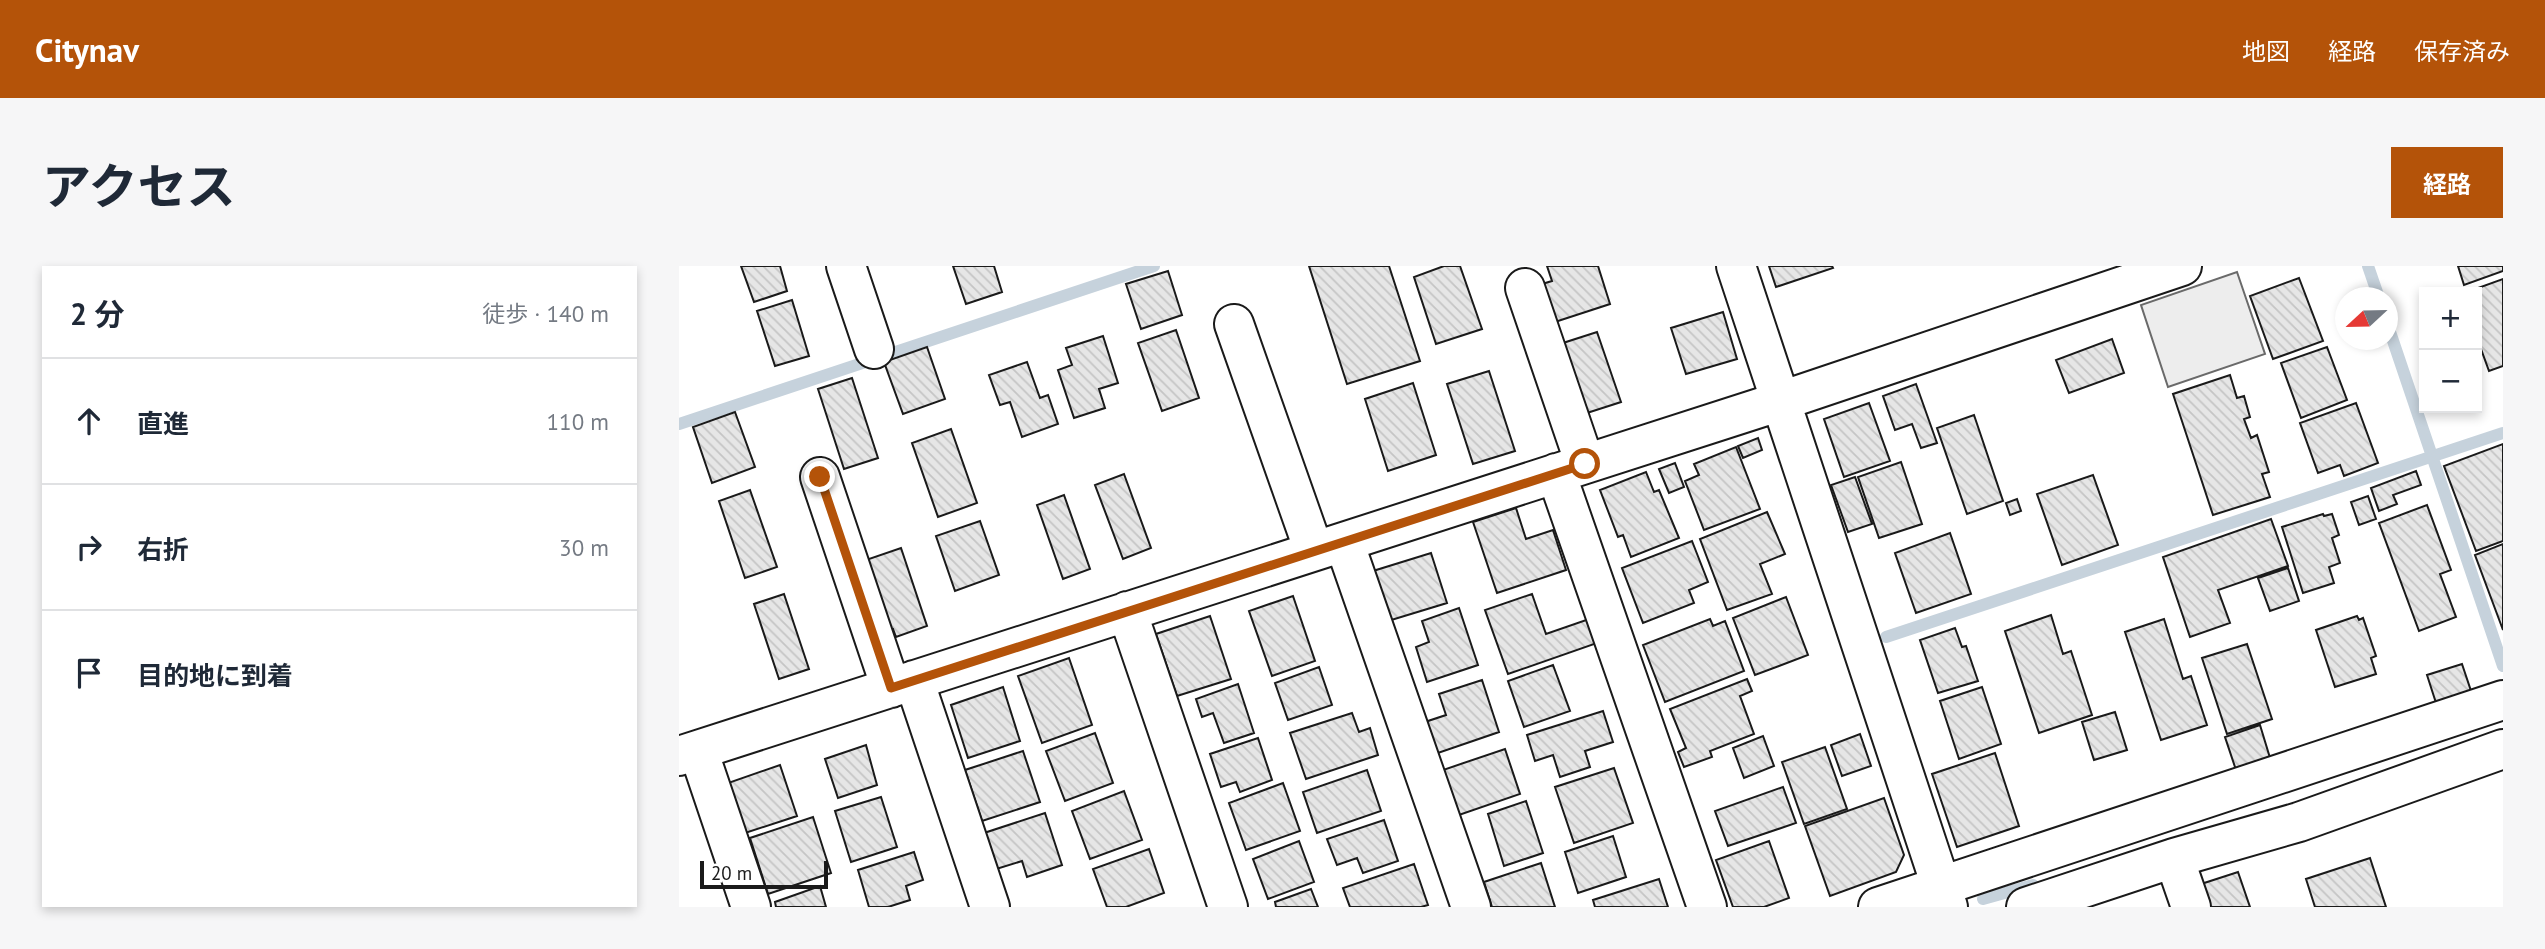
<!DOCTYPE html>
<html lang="ja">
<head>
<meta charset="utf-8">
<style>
	body { margin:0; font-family:"PT Sans","Noto Sans JP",sans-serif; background:#f6f6f7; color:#1f2937 }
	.controls { position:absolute; right:21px; top:21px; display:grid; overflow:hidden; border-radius:0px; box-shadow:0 4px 10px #0003 }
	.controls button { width:63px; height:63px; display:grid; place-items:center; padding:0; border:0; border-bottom:2px solid #e0e1e3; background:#fff; color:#1f2937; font:35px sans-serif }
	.compass { position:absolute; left:1656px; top:21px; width:63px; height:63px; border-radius:50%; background:#fff; box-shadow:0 4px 10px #0003; rotate:248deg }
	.scale { position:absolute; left:21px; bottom:18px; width:128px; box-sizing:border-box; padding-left:7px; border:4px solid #1a1a1a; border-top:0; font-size:19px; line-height:24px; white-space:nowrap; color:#1a1a1a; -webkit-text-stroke:5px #fff; paint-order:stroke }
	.stop { position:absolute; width:21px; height:21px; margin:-16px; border:5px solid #b45309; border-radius:50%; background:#fff }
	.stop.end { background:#b45309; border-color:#fff; box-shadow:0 2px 7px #0008 }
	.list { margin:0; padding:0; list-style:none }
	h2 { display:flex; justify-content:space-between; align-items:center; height:91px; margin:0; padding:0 28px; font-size:30px }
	h2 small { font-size:23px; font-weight:400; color:#747a83 }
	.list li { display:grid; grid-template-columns:46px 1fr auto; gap:21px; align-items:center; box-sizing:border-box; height:126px; padding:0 28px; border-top:2px solid #e0e1e3 }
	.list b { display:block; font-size:26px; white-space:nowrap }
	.list em { font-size:23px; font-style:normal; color:#747a83 }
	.icon { flex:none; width:38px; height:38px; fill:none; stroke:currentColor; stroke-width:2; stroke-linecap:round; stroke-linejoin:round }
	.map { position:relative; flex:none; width:1824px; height:641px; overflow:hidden; border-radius:0px }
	header { display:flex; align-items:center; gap:42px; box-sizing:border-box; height:98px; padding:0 35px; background:#b45309; color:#fff }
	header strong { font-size:33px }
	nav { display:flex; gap:38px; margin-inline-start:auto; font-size:24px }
	.intro { display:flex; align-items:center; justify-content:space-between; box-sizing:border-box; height:168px; padding:0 42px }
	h1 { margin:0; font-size:49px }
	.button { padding:18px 32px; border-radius:0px; background:#b45309; color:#fff; font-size:24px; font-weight:700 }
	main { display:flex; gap:42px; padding:0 42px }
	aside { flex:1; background:#fff; border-radius:0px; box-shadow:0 4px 10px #0003 }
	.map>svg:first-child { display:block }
	.parking { fill:#ededed; stroke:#6a6a6a; stroke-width:2 }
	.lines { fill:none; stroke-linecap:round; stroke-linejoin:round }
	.stream { stroke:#c6d2dc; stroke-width:12 }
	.building { fill:url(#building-back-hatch); stroke:#1a1a1a; stroke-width:2 }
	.minor-casing { stroke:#1a1a1a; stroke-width:42 }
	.minor { stroke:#fff; stroke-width:38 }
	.route { stroke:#b45309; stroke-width:9 }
</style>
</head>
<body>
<header>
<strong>Citynav</strong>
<nav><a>地図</a><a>経路</a><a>保存済み</a></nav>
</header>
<div class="intro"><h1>アクセス</h1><a class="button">経路</a></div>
<main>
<aside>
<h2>2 分<small>徒歩 · 140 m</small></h2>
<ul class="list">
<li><svg class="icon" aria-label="ahead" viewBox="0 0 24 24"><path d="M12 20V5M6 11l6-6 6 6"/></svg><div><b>直進</b></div><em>110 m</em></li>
<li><svg class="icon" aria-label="right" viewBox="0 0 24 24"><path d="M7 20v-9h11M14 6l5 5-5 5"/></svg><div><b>右折</b></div><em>30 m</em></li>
<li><svg class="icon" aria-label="arrive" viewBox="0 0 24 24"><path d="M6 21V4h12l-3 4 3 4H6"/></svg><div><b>目的地に到着</b></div></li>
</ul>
</aside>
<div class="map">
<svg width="1824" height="641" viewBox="0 0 1824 641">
	<defs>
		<pattern id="building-back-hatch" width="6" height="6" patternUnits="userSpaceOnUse" patternTransform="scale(1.75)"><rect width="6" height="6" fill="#e6e6e6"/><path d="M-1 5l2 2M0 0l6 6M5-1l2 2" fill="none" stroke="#c5c5c5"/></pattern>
	</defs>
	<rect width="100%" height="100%" fill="#fff"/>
	<path class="parking" d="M 1558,6 L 1586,88 L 1489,121 L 1462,39 Z"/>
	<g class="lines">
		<path class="stream" d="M 1689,0 L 1700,32
			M 1708,57 L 1824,400
			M 0,158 L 475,0
			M 1207,371 L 1824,167
			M 1304,633 L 1354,619"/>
	</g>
	<path class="building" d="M 62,0 L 101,0 L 108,25 L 75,36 Z
		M 274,0 L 315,0 L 323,26 L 287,38 Z
		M 630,0 L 710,0 L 741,95 L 668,118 Z
		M 765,0 L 781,0 L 803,63 L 757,78 L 735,11 Z
		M 868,0 L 919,0 L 931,38 L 876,56 L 863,18 L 873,15 Z
		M 1090,0 L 1153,0 L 1154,2 L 1097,21 Z
		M 1779,0 L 1824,0 L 1824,5 L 1785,19 Z
		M 489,5 L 503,49 L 462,63 L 447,18 Z
		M 1620,12 L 1644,75 L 1594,93 L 1571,30 Z
		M 1824,13 L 1824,100 L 1810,105 L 1798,72 L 1798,26 L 1788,26 Z
		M 113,34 L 130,90 L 96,100 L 78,45 Z
		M 1044,46 L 1058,93 L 1007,108 L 992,62 Z
		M 497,64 L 520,132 L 483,145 L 459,77 Z
		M 918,66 L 942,136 L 908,147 L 884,77 Z
		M 424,70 L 439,117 L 420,123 L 426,142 L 395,152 L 379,104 L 393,99 L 387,82 Z
		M 1433,73 L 1445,107 L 1390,127 L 1377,94 Z
		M 248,81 L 266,133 L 224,148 L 205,96 Z
		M 1648,81 L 1668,134 L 1622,152 L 1602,97 Z
		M 348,96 L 361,132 L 369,129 L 379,158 L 343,171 L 331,136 L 321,139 L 310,109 Z
		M 810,105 L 836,185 L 794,198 L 768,118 Z
		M 1551,109 L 1558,132 L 1565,130 L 1571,151 L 1565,153 L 1572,172 L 1578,169 L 1590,206 L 1583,208 L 1591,231 L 1534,249 L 1494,128 Z
		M 173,112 L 199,192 L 165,203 L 139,123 Z
		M 734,117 L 757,189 L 709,205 L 686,133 Z
		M 1237,118 L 1258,177 L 1242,182 L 1233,158 L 1216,164 L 1204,130 Z
		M 1190,137 L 1211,195 L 1165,211 L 1145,153 Z
		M 1677,137 L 1699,197 L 1665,210 L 1661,199 L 1639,207 L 1621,157 Z
		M 56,146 L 76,201 L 33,217 L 14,161 Z
		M 1295,149 L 1324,235 L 1288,248 L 1258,162 Z
		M 272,163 L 298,237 L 259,251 L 233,177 Z
		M 1079,172 L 1083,184 L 1064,192 L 1059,180 Z
		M 1824,178 L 1824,275 L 1797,285 L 1765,200 Z
		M 1057,181 L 1081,243 L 1025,264 L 1006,215 L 1020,209 L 1015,198 Z
		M 1222,196 L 1243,258 L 1200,272 L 1179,211 Z
		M 996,197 L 1005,221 L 990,227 L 980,203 Z
		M 1737,205 L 1742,219 L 1714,229 L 1718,238 L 1700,245 L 1692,222 Z
		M 967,206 L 975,226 L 980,224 L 1000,272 L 952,291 L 944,269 L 939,271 L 921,224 Z
		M 445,208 L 472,282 L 444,293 L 416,219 Z
		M 1414,209 L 1439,279 L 1383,299 L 1358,228 Z
		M 1176,211 L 1193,258 L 1169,266 L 1152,219 Z
		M 71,224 L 98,301 L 66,312 L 40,235 Z
		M 385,229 L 411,303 L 384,313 L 358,239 Z
		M 1689,230 L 1697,253 L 1680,259 L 1672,236 Z
		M 1338,233 L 1342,245 L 1331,249 L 1327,237 Z
		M 1748,239 L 1772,304 L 1761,308 L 1777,351 L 1740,365 L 1700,257 Z
		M 837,242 L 847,273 L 874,264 L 887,304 L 818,327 L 794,256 Z
		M 1088,246 L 1106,288 L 1081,298 L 1093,328 L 1048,344 L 1021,273 Z
		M 1644,248 L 1645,250 L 1653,248 L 1660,269 L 1653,272 L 1661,297 L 1650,301 L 1655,317 L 1624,327 L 1603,261 Z
		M 1592,253 L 1609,300 L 1539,324 L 1551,357 L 1511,371 L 1484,291 Z
		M 301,255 L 320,309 L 276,325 L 257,270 Z
		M 1271,267 L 1292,328 L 1237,347 L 1216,287 Z
		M 1013,275 L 1029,316 L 1010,324 L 1015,337 L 964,357 L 943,302 Z
		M 1824,278 L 1824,364 L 1796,289 Z
		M 222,282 L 248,360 L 217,371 L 214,363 L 205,366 L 181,296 Z
		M 752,287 L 768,337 L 709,355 L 694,305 Z
		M 1609,302 L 1620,335 L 1591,345 L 1579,312 Z
		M 105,328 L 130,403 L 100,413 L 75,338 Z
		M 853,328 L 867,368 L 913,352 L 921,376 L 829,408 L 806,344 Z
		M 614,330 L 636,395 L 593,410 L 570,345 Z
		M 1107,331 L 1129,389 L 1076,409 L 1054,352 Z
		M 780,342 L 799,399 L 748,416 L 737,381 L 750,376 L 743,355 Z
		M 1372,349 L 1384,388 L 1392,385 L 1413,449 L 1360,467 L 1326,365 Z
		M 531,350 L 552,413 L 498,430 L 477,368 Z
		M 1678,350 L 1680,354 L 1684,352 L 1697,390 L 1692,392 L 1697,408 L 1656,421 L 1637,364 Z
		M 1031,353 L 1034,360 L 1046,355 L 1065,405 L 986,436 L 964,379 Z
		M 1485,353 L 1504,413 L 1512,410 L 1528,459 L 1482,474 L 1446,366 Z
		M 1276,362 L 1283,381 L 1287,380 L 1299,415 L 1259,427 L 1241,374 Z
		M 1568,378 L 1593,453 L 1548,468 L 1523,392 Z
		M 390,392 L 413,459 L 363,477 L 339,410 Z
		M 1783,398 L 1793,428 L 1758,440 L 1748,409 Z
		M 874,399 L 891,445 L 845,461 L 829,415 Z
		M 640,401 L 653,439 L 609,454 L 596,417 Z
		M 1068,413 L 1073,425 L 1061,430 L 1075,468 L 1031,485 L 1033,491 L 1005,501 L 999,486 L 1007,482 L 991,443 Z
		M 803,414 L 820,466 L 756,488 L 746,456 L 767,449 L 760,428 Z
		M 559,418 L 575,467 L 545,477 L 534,447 L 523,451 L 517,433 Z
		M 324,421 L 341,475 L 289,492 L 272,439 Z
		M 1303,421 L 1322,478 L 1280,493 L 1261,435 Z
		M 924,445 L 934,476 L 906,485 L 911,501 L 881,511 L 874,489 L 856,495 L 848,469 Z
		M 1436,446 L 1448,484 L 1415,494 L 1403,456 Z
		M 673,447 L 680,466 L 691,462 L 699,489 L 627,513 L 611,467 Z
		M 1581,459 L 1591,492 L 1557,504 L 1546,471 Z
		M 416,467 L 434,517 L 386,535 L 367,485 Z
		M 1181,468 L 1192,500 L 1163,510 L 1152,479 Z
		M 1084,470 L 1095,500 L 1065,512 L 1054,482 Z
		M 579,472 L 593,514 L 561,526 L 557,516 L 542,521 L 531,488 Z
		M 187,479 L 198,519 L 159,532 L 146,493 Z
		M 1146,481 L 1168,543 L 1125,558 L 1103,496 Z
		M 826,483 L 841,528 L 777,550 L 761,505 Z
		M 344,485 L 361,536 L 303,555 L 286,504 Z
		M 1316,487 L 1340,560 L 1278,581 L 1253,508 Z
		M 101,499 L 118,550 L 66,567 L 49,517 Z
		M 935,502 L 954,557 L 895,577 L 876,521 Z
		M 688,504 L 702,545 L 638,567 L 624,526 Z
		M 604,517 L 621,565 L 567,584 L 550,537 Z
		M 1104,521 L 1117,557 L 1049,580 L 1036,545 Z
		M 445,525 L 463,574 L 411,593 L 393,545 Z
		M 202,531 L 218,581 L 172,596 L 156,545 Z
		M 1205,532 L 1225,589 L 1217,606 L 1151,630 L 1126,560 Z
		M 847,535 L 864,587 L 825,600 L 809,548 Z
		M 366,547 L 383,599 L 348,611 L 343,595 L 314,604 L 302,568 Z
		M 134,551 L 152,607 L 89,628 L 71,572 Z
		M 705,554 L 719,595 L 684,607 L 678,592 L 658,599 L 648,573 Z
		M 934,570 L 947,611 L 899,627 L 886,586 Z
		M 620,575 L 635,616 L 589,633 L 574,593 Z
		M 1090,575 L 1110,632 L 1085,641 L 1054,641 L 1037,594 Z
		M 470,583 L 485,627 L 447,641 L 428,641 L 414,603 Z
		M 235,586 L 244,614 L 227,620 L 231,634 L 209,641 L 190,641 L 179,604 Z
		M 1691,592 L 1707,641 L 1636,641 L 1627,613 Z
		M 862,597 L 876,641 L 813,641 L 805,616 Z
		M 735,598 L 749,639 L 742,641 L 671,641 L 664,622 Z
		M 1559,606 L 1571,641 L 1523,641 L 1516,620 Z
		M 980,613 L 989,641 L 916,641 L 914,634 Z
		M 141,620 L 147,641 L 97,641 L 96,636 Z
		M 632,623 L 639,641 L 597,641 L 596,636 Z"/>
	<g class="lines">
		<g class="minor-casing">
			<path id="minor" d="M 167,0 L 195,83
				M 1057,0 L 1269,641
				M 846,22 L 906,198
				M 555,58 L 635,285
				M 877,207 L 1028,641
				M 141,211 L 212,422
				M 665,276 L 792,641
				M 448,345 L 549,641
				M 235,414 L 311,641
				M 19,484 L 72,641
				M 0,490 L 1102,135 L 1503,0
				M 1495,592 L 1512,641
				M 1199,641 L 1824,434
				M 1347,641 L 1495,592 L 1620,556 L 1824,483"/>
		</g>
		<use href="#minor" class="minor"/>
	</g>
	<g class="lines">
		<path class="route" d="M 141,211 L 212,422 L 906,198"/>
	</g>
</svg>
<div class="controls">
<button>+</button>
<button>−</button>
</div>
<svg class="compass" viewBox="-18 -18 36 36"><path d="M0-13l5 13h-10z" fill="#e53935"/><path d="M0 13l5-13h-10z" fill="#747a83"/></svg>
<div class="scale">20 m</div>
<div class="stop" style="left:906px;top:198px"></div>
<div class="stop end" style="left:141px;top:211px"></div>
</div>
</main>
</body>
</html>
